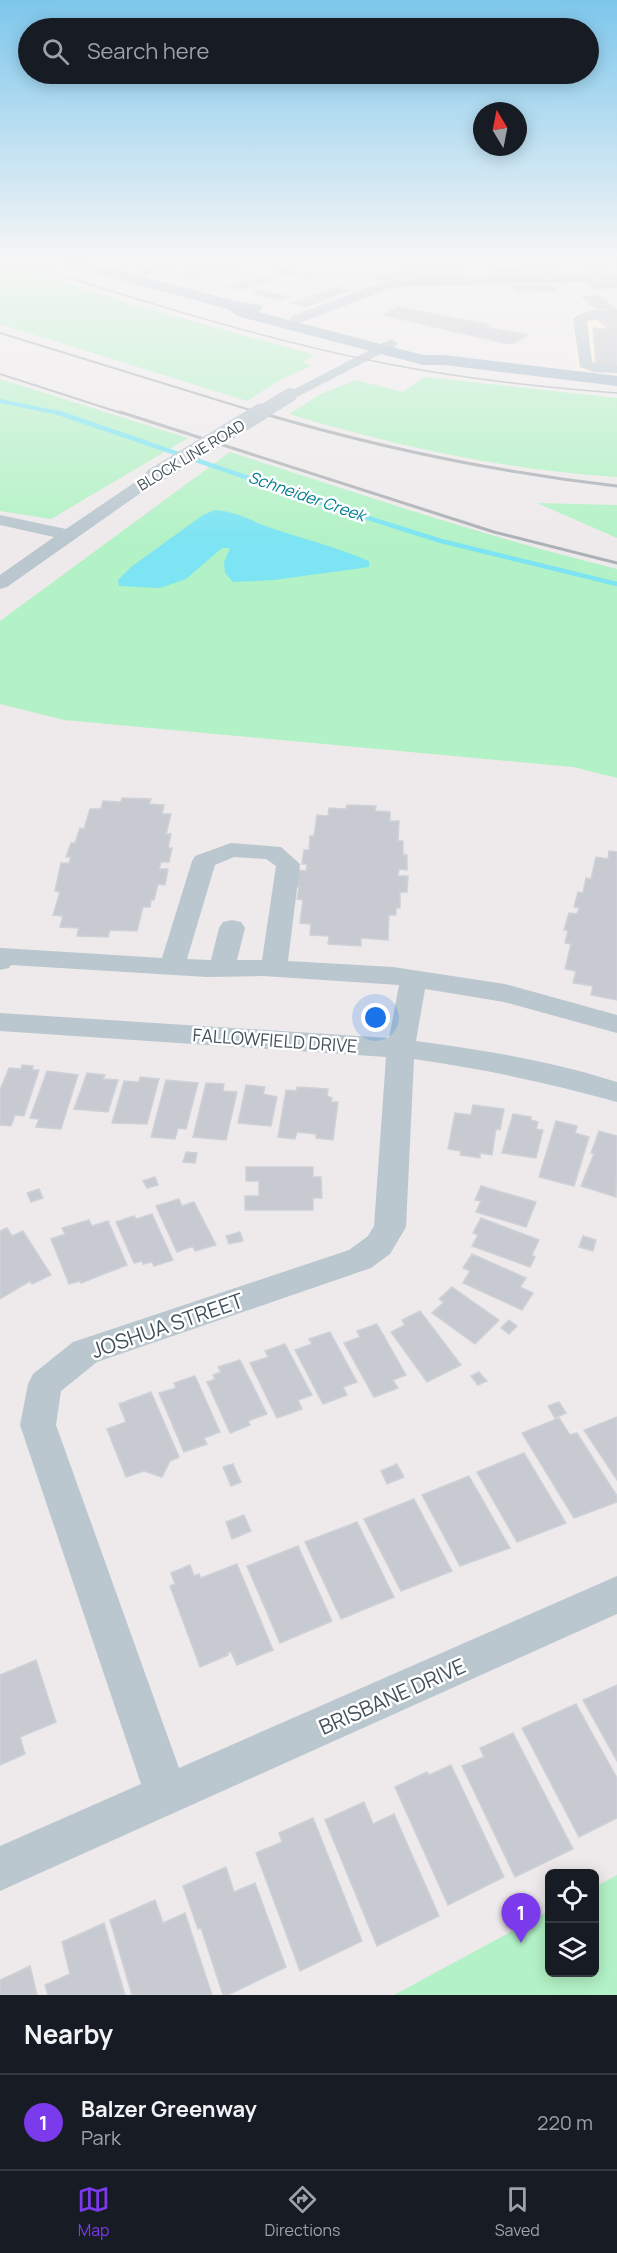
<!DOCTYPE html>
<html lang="en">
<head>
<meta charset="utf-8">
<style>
	body { margin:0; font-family:Manrope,sans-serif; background:#20242c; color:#f1f3f6 }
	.controls { position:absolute; right:18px; bottom:18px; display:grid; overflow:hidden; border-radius:9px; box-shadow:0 3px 15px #0003 }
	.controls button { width:54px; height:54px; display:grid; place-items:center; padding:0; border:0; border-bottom:2px solid #363941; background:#171b24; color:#f1f3f6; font:30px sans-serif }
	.compass { position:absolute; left:473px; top:102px; width:54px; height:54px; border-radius:50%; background:#171b24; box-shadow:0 3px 15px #0003; rotate:350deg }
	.you { position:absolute; left:376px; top:1018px; width:21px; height:21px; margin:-15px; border:4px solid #fff; border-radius:50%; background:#1a73e8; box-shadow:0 0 0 9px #1a73e833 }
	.badge { display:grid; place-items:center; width:39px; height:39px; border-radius:50%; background:#7c3aed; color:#fff; font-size:20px; font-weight:700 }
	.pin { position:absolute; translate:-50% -50px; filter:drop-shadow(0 2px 3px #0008) }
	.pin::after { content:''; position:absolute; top:32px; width:21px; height:18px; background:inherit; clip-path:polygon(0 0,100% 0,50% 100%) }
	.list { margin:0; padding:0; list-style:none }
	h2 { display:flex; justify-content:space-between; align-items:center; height:78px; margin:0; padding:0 24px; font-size:26px }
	h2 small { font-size:20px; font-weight:400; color:#9ea1a6 }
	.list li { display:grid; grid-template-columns:39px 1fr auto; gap:18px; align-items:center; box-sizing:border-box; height:96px; padding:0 24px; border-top:2px solid #363941 }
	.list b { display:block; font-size:22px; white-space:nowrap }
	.list p { margin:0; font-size:20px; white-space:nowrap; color:#9ea1a6 }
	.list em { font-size:20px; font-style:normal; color:#9ea1a6 }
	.icon { flex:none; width:33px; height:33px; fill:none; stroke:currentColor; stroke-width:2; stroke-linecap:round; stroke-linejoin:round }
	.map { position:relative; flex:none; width:617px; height:1995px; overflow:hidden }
	.search { position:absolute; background:#171b24; box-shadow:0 3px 15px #0003; left:18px; right:18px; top:18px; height:66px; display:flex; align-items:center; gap:15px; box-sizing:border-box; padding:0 21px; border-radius:33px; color:#9ea1a6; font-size:22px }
	.sheet { height:174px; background:#171b24 }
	nav { display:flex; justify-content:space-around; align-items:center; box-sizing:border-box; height:84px; border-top:2px solid #363941; background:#171b24; font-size:16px; color:#9ea1a6 }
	nav a { display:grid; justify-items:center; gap:3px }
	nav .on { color:#7c3aed }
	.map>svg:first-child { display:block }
	.commercial { fill:#fdf2e0 }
	.green { fill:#b3f2c6 }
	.water { fill:#7ce4f2 }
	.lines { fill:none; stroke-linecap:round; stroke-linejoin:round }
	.stream-far1 { stroke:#7ce4f2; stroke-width:4 }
	.stream { stroke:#7ce4f2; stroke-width:4.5 }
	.building { fill:#c7cbd1; stroke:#ced2d8; stroke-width:1.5 }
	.minor { fill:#bac7cf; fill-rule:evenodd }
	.major { fill:#a7becd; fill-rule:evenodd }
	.tram { stroke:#acb1b6; stroke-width:1.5 }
	.rail-far1 { stroke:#acb1b6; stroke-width:2 }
	.rail { stroke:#acb1b6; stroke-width:3 }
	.minor-bridge-far1 { stroke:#bac7cf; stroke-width:14 }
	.minor-bridge { stroke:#bac7cf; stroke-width:17 }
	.labels { text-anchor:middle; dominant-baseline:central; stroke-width:5; stroke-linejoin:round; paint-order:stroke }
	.far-street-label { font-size:15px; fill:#42515a; stroke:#fff }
	.far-water-label { font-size:16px; font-style:italic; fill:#047e8f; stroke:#fff }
	.street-label { font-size:18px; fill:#42515a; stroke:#fff }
	.near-street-label { font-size:21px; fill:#42515a; stroke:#fff }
</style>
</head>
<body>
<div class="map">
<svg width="617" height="1995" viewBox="0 0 617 1995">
	<rect width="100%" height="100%" fill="#eeeaeb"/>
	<path class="commercial" d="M 617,311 L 617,373 L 577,370 L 572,315 Z"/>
	<path class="green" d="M 0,261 L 127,303 L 315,355 L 303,361 L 311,366 L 280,380 L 247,401 L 0,324 Z
		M 425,377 L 617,398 L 617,477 C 505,470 396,446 289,414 L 321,394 L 356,380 L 403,392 Z
		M 0,379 L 188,438 L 51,519 L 0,511 Z
		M 230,452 C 359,494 486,537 617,569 L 617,778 L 573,767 L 64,720 L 0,704 L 0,621 Z
		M 537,503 L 617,505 L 617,538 Z
		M 617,1875 L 617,1995 L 394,1995 L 549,1911 L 550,1972 L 594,1972 L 595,1887 Z"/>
	<path class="water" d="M 215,510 C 233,511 246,518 263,525 C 298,538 335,546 369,561 L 369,567 L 274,580 L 233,582 L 225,573 L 224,562 L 230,548 L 222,548 L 186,579 L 160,588 L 119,586 L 118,580 L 131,567 L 203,515 Z"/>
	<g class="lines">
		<path class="stream-far1" d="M 0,401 L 63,414"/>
		<path class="stream" d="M 56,412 L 324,504 L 441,541 L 617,584"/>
	</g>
	<path class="building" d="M 218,261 L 229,261 L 240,265 L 228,267 L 209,264 Z
		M 547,263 L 557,271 L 555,271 L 562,276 L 544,277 L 532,264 Z
		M 582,263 L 594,263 L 606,274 L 594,274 Z
		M 207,265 L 221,269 L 208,273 L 197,270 Z
		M 284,269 L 301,273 L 323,274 L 312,278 L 270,274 Z
		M 525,269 L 527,274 L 493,275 L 490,271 Z
		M 188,271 L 206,276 L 197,279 L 179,275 Z
		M 404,272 L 463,272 L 465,277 L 378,280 L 376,275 Z
		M 263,276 L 274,279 L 240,290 L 229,287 Z
		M 617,282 L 617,288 L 594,289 L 589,284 Z
		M 551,285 L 558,291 L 516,292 L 511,286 Z
		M 338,287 L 351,290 L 305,307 L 292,303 Z
		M 261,290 L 289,297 L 279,300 L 252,293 Z
		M 599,295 L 614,308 L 597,309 L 582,297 Z
		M 399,307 L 489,325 L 486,327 L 528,335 L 512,344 L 500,342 L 383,315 Z
		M 617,316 L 617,365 L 596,364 L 593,328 L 608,329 L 595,317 Z
		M 122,798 L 151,799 L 149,804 L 164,805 L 162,814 L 171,814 L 166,834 L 171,834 L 168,848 L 172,848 L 169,862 L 161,862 L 159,869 L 168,869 L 165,885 L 158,884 L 154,900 L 151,900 L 150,907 L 143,907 L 137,931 L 110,930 L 108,937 L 77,936 L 79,928 L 60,927 L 63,916 L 53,915 L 60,892 L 55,891 L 61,863 L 69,863 L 71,857 L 66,857 L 71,843 L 75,843 L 80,828 L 84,829 L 90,809 L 101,809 L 103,801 L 121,802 Z
		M 347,805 L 376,806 L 375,811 L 390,812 L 390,821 L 399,821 L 398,841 L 403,841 L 403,855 L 407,855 L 407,870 L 399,869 L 398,876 L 408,876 L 407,892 L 400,892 L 400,908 L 396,908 L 396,915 L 389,915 L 388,940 L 361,938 L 361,946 L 328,944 L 329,936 L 310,935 L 311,924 L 300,923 L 303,900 L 297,899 L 299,887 L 296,887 L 298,870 L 306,871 L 307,864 L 302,864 L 304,850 L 309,850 L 310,836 L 314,836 L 317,815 L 328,816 L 329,808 L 346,809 Z
		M 609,851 L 617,852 L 617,1000 L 591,995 L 593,986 L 573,983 L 576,971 L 565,969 L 571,944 L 565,943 L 568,930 L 564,930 L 569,913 L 577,914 L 579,908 L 574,907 L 578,892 L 583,893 L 586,878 L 591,879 L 596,857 L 608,859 Z
		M 22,1065 L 33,1066 L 32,1070 L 39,1070 L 24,1116 L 15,1115 L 11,1126 L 0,1125 L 0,1090 L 9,1068 L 21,1069 Z
		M 47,1071 L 78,1075 L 61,1129 L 36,1127 L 39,1119 L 30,1118 Z
		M 87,1073 L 105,1075 L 103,1079 L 118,1080 L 108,1112 L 74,1109 Z
		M 140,1077 L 159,1079 L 147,1124 L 112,1123 L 124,1081 L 139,1082 Z
		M 166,1080 L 198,1083 L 186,1129 L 178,1128 L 175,1139 L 151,1137 Z
		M 206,1083 L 224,1084 L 223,1091 L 237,1092 L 226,1140 L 193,1137 Z
		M 246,1085 L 265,1087 L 263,1094 L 277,1097 L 271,1126 L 238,1123 Z
		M 297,1087 L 328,1089 L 327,1096 L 332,1098 L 331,1102 L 338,1102 L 333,1140 L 316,1138 L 316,1134 L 297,1132 L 295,1139 L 278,1137 L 286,1090 L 296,1091 Z
		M 473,1105 L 504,1109 L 500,1130 L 496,1129 L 492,1155 L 480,1153 L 480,1158 L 460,1155 L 461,1151 L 448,1149 L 455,1113 L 471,1115 Z
		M 513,1114 L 531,1117 L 531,1120 L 538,1122 L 536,1129 L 543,1130 L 536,1158 L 502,1153 Z
		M 556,1121 L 577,1126 L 575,1133 L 589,1137 L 574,1186 L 539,1177 Z
		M 599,1131 L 617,1136 L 616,1197 L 581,1186 L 594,1154 L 591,1153 Z
		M 186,1152 L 197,1153 L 195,1163 L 183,1162 Z
		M 246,1167 L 313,1167 L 313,1177 L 321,1177 L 322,1198 L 313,1198 L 313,1210 L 245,1210 L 245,1196 L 259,1196 L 259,1181 L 246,1181 Z
		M 155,1177 L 158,1185 L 147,1188 L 143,1181 Z
		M 481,1186 L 536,1202 L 526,1227 L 476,1212 L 481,1201 L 475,1200 Z
		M 39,1189 L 43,1198 L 31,1202 L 27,1193 Z
		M 179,1199 L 182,1206 L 194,1202 L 216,1245 L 195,1251 L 193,1246 L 177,1252 L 156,1206 Z
		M 152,1214 L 173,1260 L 154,1266 L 152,1262 L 143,1264 L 142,1261 L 134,1263 L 116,1222 L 134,1216 L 136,1219 Z
		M 481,1218 L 539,1240 L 532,1255 L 535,1257 L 530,1267 L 472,1246 L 478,1235 L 473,1233 Z
		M 89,1220 L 92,1226 L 108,1221 L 127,1265 L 81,1283 L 80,1281 L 69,1284 L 51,1239 L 65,1234 L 62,1228 Z
		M 7,1228 L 12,1236 L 23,1231 L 51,1275 L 32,1284 L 30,1281 L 0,1299 L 0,1231 Z
		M 240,1232 L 243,1241 L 229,1244 L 226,1236 Z
		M 583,1236 L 596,1240 L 593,1251 L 579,1247 Z
		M 472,1254 L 526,1278 L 520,1287 L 533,1293 L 522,1310 L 463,1283 L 470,1271 L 463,1268 Z
		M 452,1287 L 499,1320 L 475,1344 L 432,1313 L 444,1302 L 439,1299 Z
		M 420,1311 L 461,1365 L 427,1382 L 391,1332 L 405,1325 L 402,1320 Z
		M 509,1320 L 517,1326 L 509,1334 L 501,1328 Z
		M 377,1324 L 406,1375 L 393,1380 L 398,1388 L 374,1397 L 344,1343 L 360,1337 L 357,1331 Z
		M 330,1332 L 357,1382 L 343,1387 L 347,1395 L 323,1404 L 295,1350 L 312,1344 L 309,1339 Z
		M 285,1344 L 312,1395 L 298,1400 L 302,1409 L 277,1418 L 250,1363 L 268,1357 L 265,1351 Z
		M 240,1360 L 267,1414 L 248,1421 L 250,1425 L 230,1433 L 207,1382 L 215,1379 L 213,1375 L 221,1372 L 218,1367 Z
		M 479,1372 L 487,1381 L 478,1385 L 471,1376 Z
		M 195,1376 L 220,1432 L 204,1438 L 207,1444 L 184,1452 L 159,1393 L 176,1388 L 174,1383 Z
		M 151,1392 L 179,1457 L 170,1461 L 162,1477 L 144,1471 L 126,1477 L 107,1429 L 126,1422 L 119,1404 Z
		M 559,1402 L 566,1413 L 555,1418 L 548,1406 Z
		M 617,1417 L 617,1480 L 584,1430 Z
		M 559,1418 L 570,1435 L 577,1433 L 617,1496 L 617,1502 L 574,1518 L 522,1433 Z
		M 524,1453 L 566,1523 L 517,1542 L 477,1472 Z
		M 233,1464 L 241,1482 L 231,1486 L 223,1467 Z
		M 397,1464 L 404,1477 L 387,1484 L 381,1471 Z
		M 469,1476 L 510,1548 L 460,1566 L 422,1495 Z
		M 414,1499 L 452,1571 L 401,1591 L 364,1519 Z
		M 244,1515 L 251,1531 L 232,1539 L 226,1522 Z
		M 357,1522 L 394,1597 L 341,1619 L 305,1542 Z
		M 298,1546 L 332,1621 L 280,1643 L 247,1566 Z
		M 237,1564 L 273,1650 L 237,1665 L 231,1652 L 227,1653 L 228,1655 L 200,1667 L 170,1586 L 175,1584 L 171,1573 L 190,1565 L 194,1576 L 199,1574 L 201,1578 Z
		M 36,1660 L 56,1722 L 20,1737 L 25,1754 L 0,1765 L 0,1675 Z
		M 617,1685 L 617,1761 L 583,1700 Z
		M 576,1704 L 617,1778 L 617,1818 L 579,1837 L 522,1728 Z
		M 513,1733 L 573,1849 L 515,1877 L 462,1766 L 484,1757 L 480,1748 Z
		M 451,1765 L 504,1877 L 448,1905 L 395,1787 L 427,1772 L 429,1775 Z
		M 364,1802 L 373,1824 L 394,1814 L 439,1916 L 377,1946 L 325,1820 Z
		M 313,1818 L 362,1941 L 300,1971 L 256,1853 L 282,1842 L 279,1833 Z
		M 226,1867 L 234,1892 L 255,1883 L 286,1967 L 228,1995 L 223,1995 L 201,1928 L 198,1929 L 183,1886 Z
		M 155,1900 L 163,1923 L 185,1913 L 212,1995 L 132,1995 L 110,1920 Z
		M 104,1923 L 125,1995 L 48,1995 L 45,1985 L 70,1974 L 62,1942 Z
		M 30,1966 L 37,1995 L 0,1995 L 0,1980 Z"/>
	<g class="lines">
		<path class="minor" d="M 166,261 L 185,261 L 134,281 L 130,282 L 124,278 Z
			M 617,273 L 617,281 L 394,287 L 302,322 L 297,323 L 290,319 L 292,316 L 392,279 Z
			M 617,309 L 617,317 L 587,321 L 592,362 L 617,365 L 617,373 L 593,372 L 580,367 L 573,319 C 584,309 603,310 617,309 Z
			M 391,339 L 398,343 L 396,346 L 295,398 L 290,399 L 283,395 Z
			M 153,472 L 161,477 L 159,480 L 7,587 L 0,589 L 0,575 L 54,537 L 0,525 L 0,515 L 66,529 L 147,474 Z
			M 231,843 L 281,847 L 300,864 L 288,961 L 393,967 L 505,984 L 617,1015 L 617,1033 L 504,1002 L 425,989 L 416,1041 C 484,1050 552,1061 617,1082 L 617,1102 C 550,1083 483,1069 414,1059 L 406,1227 L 390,1254 L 371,1268 L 97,1362 L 61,1391 L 56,1425 L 179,1768 L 617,1576 L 617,1614 L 0,1891 L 0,1846 L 141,1784 L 20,1425 L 28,1384 L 33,1374 L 73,1342 L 349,1250 L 368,1236 L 374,1226 L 386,1057 L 0,1031 L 0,1013 L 389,1038 L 399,985 L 263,976 L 207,977 L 11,965 L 9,968 L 0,970 L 0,948 L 2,948 L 162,958 L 192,861 L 195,856 ZM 234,857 L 266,859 L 276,866 L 262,960 L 237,960 L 245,928 L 241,922 L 232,920 L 223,922 L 219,928 L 211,960 L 187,959 L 215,865 Z"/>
		<path class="major" d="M 58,261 L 83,261 L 235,301 L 261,305 L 263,308 L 258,312 L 423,355 L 444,355 L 617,376 L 617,386 L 444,365 L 423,365 L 237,316 L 228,309 L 60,264 Z"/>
		<path class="tram" d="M 16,261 C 138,300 261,339 388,364 C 464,379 540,387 617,393"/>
		<path class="rail-far1" d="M 0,333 L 263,414
			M 0,374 L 124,414"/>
		<path class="rail" d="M 120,412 L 494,532 L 617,563
			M 258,412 C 376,447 494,472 617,486"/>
		<path class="minor-bridge-far1" d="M 259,414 L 290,395"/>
		<path class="minor-bridge" d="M 153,477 L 261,412"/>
	</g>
	<linearGradient id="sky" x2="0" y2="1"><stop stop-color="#7dc7ec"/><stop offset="0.48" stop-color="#f7f6f6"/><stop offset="1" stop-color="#f7f6f6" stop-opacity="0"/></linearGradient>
	<rect width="617" height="541" fill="url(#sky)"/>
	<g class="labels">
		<g class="far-street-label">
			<text transform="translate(191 455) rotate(-31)">BLOCK LINE ROAD</text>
		</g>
		<g class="far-water-label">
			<text transform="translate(307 496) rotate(19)">Schneider Creek</text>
		</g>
		<g class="street-label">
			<text transform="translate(275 1040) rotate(4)">FALLOWFIELD DRIVE</text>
		</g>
		<g class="near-street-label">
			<text transform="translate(167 1325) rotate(-19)">JOSHUA STREET</text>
			<text transform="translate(392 1696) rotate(-24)">BRISBANE DRIVE</text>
		</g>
	</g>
</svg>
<div class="controls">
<button><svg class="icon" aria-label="locate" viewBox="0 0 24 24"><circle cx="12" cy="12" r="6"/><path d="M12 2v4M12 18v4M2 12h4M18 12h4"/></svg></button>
<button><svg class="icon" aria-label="layers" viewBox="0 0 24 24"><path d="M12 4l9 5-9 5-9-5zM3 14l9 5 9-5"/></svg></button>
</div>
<svg class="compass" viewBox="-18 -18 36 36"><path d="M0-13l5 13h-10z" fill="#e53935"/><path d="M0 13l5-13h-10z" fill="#9ea1a6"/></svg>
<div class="you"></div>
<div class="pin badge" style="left:521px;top:1943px">1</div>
<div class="search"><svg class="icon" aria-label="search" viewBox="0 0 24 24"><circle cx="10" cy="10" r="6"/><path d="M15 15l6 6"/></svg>Search here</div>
</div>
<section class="sheet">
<h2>Nearby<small></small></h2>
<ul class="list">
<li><span class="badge">1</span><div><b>Balzer Greenway</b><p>Park</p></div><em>220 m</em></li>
</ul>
</section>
<nav>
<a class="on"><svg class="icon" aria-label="map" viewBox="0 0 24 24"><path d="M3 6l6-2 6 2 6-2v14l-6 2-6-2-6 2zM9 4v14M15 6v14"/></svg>Map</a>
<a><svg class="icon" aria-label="directions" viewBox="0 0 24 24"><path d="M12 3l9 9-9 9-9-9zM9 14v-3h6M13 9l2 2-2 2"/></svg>Directions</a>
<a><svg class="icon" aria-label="saved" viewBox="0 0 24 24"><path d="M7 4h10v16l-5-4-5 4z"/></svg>Saved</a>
</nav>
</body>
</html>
